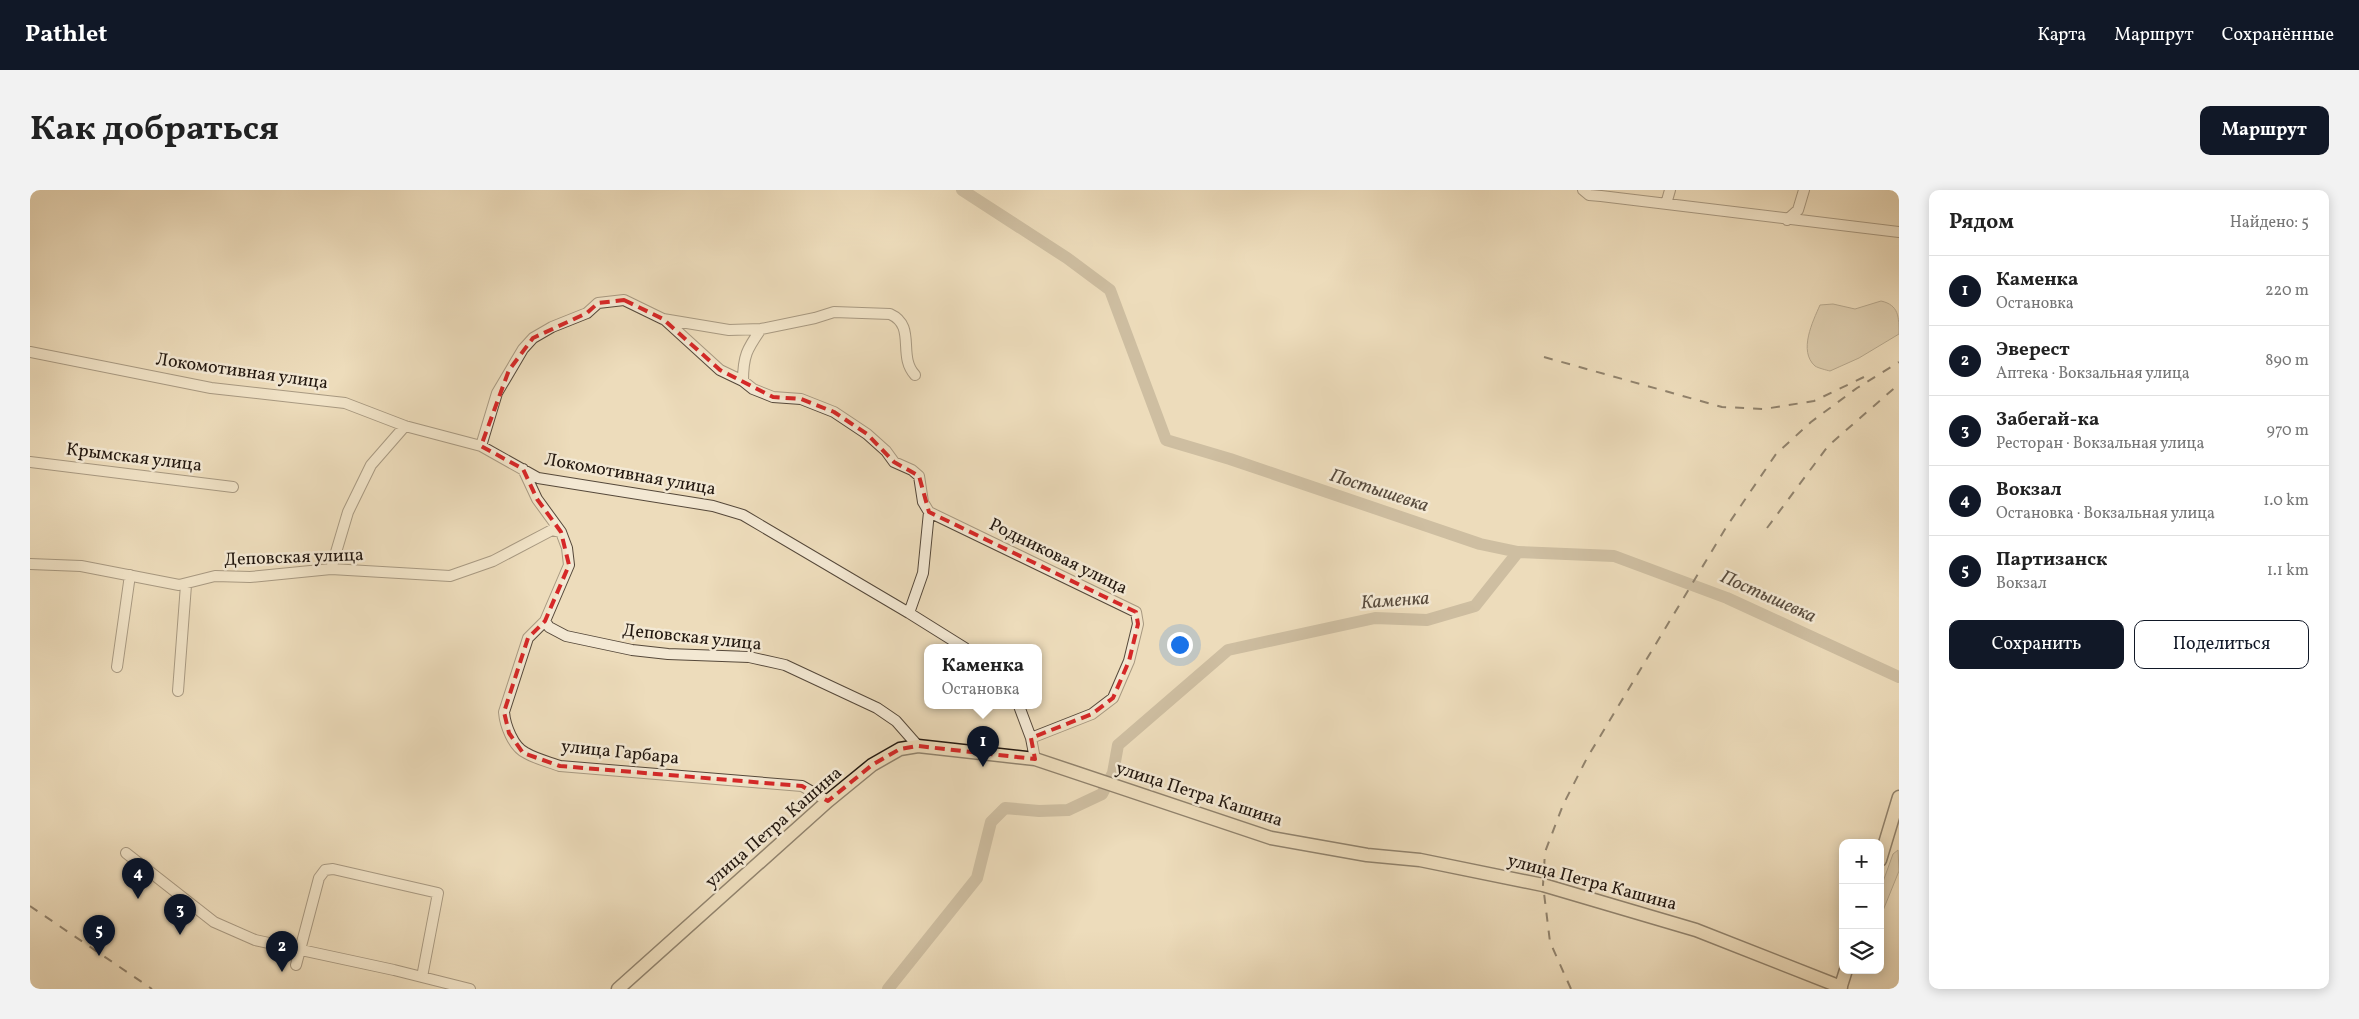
<!DOCTYPE html>
<html lang="ru">
<head>
<meta charset="utf-8">
<style>
	body { margin:0; font-family:Vollkorn,serif; background:#f2f2f2; color:#222 }
	.controls { position:absolute; right:15px; bottom:15px; display:grid; overflow:hidden; border-radius:10px; box-shadow:0 2px 12px #0003 }
	.controls button { width:45px; height:45px; display:grid; place-items:center; padding:0; border:0; border-bottom:1px solid #e0e0e0; background:#fff; color:#222; font:25px sans-serif }
	.you { position:absolute; left:1149px; top:454px; width:18px; height:18px; margin:-12px; border:4px solid #fff; border-radius:50%; background:#1a73e8; box-shadow:0 0 0 8px #1a73e833 }
	.badge { display:grid; place-items:center; width:32px; height:32px; border-radius:50%; background:#111827; color:#fff; font-size:16px; font-weight:700 }
	.pin { position:absolute; translate:-50% -41px; filter:drop-shadow(0 1px 2px #0008) }
	.pin::after { content:''; position:absolute; top:26px; width:18px; height:15px; background:inherit; clip-path:polygon(0 0,100% 0,50% 100%) }
	.popup { position:absolute; left:894px; top:454px; width:118px; height:65px; box-sizing:border-box; display:grid; place-content:center; border-radius:10px; background:#fff; filter:drop-shadow(0 1px 4px #0005); font-size:16px; white-space:nowrap; color:#767676 }
	.popup b { font-size:19px; color:#222 }
	.popup::after { content:''; position:absolute; left:50%; top:100%; margin-left:-10px; border:10px solid transparent; border-top-color:#fff }
	.list { margin:0; padding:0; list-style:none }
	h2 { display:flex; justify-content:space-between; align-items:center; height:65px; margin:0; padding:0 20px; font-size:21px }
	h2 small { font-size:16px; font-weight:400; color:#767676 }
	.list li { display:grid; grid-template-columns:32px 1fr auto; gap:15px; align-items:center; box-sizing:border-box; height:70px; padding:0 20px; border-top:1px solid #e0e0e0 }
	.list b { display:block; font-size:19px; white-space:nowrap }
	.list p { margin:0; font-size:16px; white-space:nowrap; color:#767676 }
	.list em { font-size:16px; font-style:normal; color:#767676 }
	.actions { display:flex; gap:10px; padding:15px 20px }
	.actions a { flex:1; padding:11px 0; border:1px solid #111827; border-radius:10px; text-align:center; font-size:18px; color:#111827 }
	.actions .main { background:#111827; color:#fff }
	.icon { flex:none; width:28px; height:28px; fill:none; stroke:currentColor; stroke-width:2; stroke-linecap:round; stroke-linejoin:round }
	.map { position:relative; flex:none; width:1869px; height:799px; overflow:hidden; border-radius:10px }
	header { display:flex; align-items:center; gap:30px; box-sizing:border-box; height:70px; padding:0 25px; background:#111827; color:#fff }
	header strong { font-size:24px }
	nav { display:flex; gap:28px; margin-inline-start:auto; font-size:18px }
	.intro { display:flex; align-items:center; justify-content:space-between; box-sizing:border-box; height:120px; padding:0 30px }
	h1 { margin:0; font-size:35px }
	.button { padding:12px 22px; border-radius:10px; background:#111827; color:#fff; font-size:18px; font-weight:700 }
	main { display:flex; gap:30px; padding:0 30px }
	aside { flex:1; background:#fff; border-radius:10px; box-shadow:0 2px 12px #0003 }
	.map>svg:first-child { display:block }
	.green { fill:#cabb9e; stroke:#766956 }
	.lines { fill:none; stroke-linecap:round; stroke-linejoin:round }
	.river { stroke:#a89981; stroke-width:12 }
	.minor-casing { stroke:#55483a; stroke-width:12 }
	.major-casing { stroke:#22170f; stroke-width:15 }
	.minor { stroke:#f3e8d3; stroke-width:10 }
	.major { stroke:#eddcbb; stroke-width:12 }
	.rail { stroke:#22170f; stroke-width:2; stroke-dasharray:9 9; stroke-linecap:butt }
	.marked { fill:none; stroke:#d62828; stroke-width:4; stroke-dasharray:10 6; stroke-linejoin:round }
	.labels { text-anchor:middle; dominant-baseline:central; stroke-width:5; stroke-linejoin:round; paint-order:stroke }
	.street-label { font-size:18px; fill:#22170f; stroke:#f3e8d3 }
	.water-label { font-size:19px; font-style:italic; fill:#584b3d; stroke:#f3e8d3 }
</style>
</head>
<body>
<header>
<strong>Pathlet</strong>
<nav><a>Карта</a><a>Маршрут</a><a>Сохранённые</a></nav>
</header>
<div class="intro"><h1>Как добраться</h1><a class="button">Маршрут</a></div>
<main>
<div class="map">
<svg width="1869" height="799" viewBox="0 0 1869 799">
	<rect width="100%" height="100%" fill="#eddcbb"/>
	<filter id="stains"><feTurbulence type="fractalNoise" baseFrequency=".004" numOctaves="4"/><feColorMatrix values="0 0 0 0 .2 0 0 0 0 .09 0 0 0 0 .02 0 0 0 .5 -.17"/></filter>
	<radialGradient id="worn" r=".72"><stop offset=".6" stop-color="#630" stop-opacity="0"/><stop offset="1" stop-color="#630" stop-opacity=".3"/></radialGradient>
	<path class="green" d="M 1851,111 C 1869,115 1869,127 1869,144 L 1829,168 L 1800,181 C 1796,180 1788,178 1785,176 C 1768,161 1783,131 1790,115 L 1803,114 L 1825,119 Z
		M 1868,660 L 1869,681 L 1850,728 L 1850,700 L 1863,664 Z"/>
	<g class="lines">
		<path class="river" d="M 932,0 L 1037,68 L 1080,100 L 1136,250 L 1200,269 L 1450,354 L 1488,362 L 1584,366 L 1697,408 L 1869,487
			M 858,799 L 947,688 L 961,632 L 975,618 L 1009,621 L 1038,620 L 1072,604 L 1083,583 L 1088,555 L 1198,460 L 1345,428 L 1397,430 L 1445,416 L 1488,362"/>
		<g class="minor-casing">
			<path id="minor" d="M 1553,0 L 1559,5 L 1571,6 L 1869,42
				M 1636,14 L 1640,0
				M 1757,30 L 1768,20 L 1774,0
				M 634,129 L 690,180 L 713,191
				M 731,139 C 717,159 713,166 713,191 L 723,199 L 743,207 L 771,209 L 804,222 L 837,244 L 856,261 L 864,272 L 882,280 L 889,286 L 893,312 L 899,322 L 1106,422 L 1108,434 L 1099,471 L 1083,508 L 1062,524 L 1001,548
				M 0,162 L 181,198 L 315,213 L 375,236 L 451,256 L 508,288 L 683,316 L 713,325 L 879,423 L 935,458
				M 451,256 L 467,203 L 493,159 L 503,148 L 522,137 L 557,123 L 568,113 L 594,110 L 633,129 L 699,140 L 731,139 L 785,128 L 804,122 L 860,124 C 887,136 867,166 885,185
				M 0,272 L 203,297
				M 493,279 L 507,309 L 531,342 L 537,358 L 539,375 L 515,431 L 519,437 L 536,446 L 602,460 L 638,464 L 719,467 L 755,475 L 847,518 L 866,531 L 888,556
				M 0,374 L 51,376 L 149,395 L 185,386 L 220,387 L 301,379 L 420,386 L 463,371 L 522,340 L 531,342
				M 301,379 L 318,322 L 341,275 L 375,236
				M 879,423 L 893,383 L 899,322
				M 515,431 L 498,448 L 474,522 C 475,535 483,557 496,563 C 506,569 519,572 530,576 L 772,596 L 798,611
				M 87,477 L 100,385
				M 148,501 L 156,395
				M 989,516 L 1001,548 L 1005,569
				M 96,663 L 184,732 L 225,750 L 364,780 L 440,799
				M 266,775 L 289,688 L 295,680 L 303,679 L 408,703 L 392,787"/>
		</g>
		<g class="major-casing">
			<path id="major" d="M 1850,670 L 1869,607
				M 588,799 L 798,611 L 842,575 L 870,559 L 888,556 L 1005,569 L 1241,648 L 1337,665 L 1390,670 L 1513,695 L 1666,740 L 1811,797
				M 1810,799 L 1816,780"/>
		</g>
		<use href="#minor" class="minor"/>
		<use href="#major" class="major"/>
		<path class="rail" d="M 1514,167 L 1692,217 L 1734,219 L 1784,211 L 1836,186
			M 1737,338 L 1798,256 L 1869,194
			M 0,716 L 122,799
			M 1541,799 L 1520,752 L 1513,695 L 1515,662 L 1533,615 L 1557,568 L 1697,336 L 1746,264 L 1781,232 L 1827,198 L 1869,172"/>
	</g>
	<path d="M0 0H1869V799H0ZM 594,110 L 633,129 L 690,180 L 743,207 L 771,209 L 804,222 L 837,244 L 864,272 L 889,286 L 899,322 L 1106,422 L 1108,434 L 1099,471 L 1083,508 L 1062,524 L 1001,548 L 1005,569 L 888,556 L 870,559 L 842,575 L 798,611 L 772,596 L 530,576 L 493,563 L 479,543 L 474,522 L 498,448 L 515,431 L 539,375 L 531,342 L 507,309 L 493,279 L 451,256 L 479,180 L 503,148 L 557,123 L 568,113 Z" fill="#eddcbb" fill-opacity=".55" fill-rule="evenodd"/>
	<path class="marked" d="M 594,110 L 633,129 L 690,180 L 743,207 L 771,209 L 804,222 L 837,244 L 864,272 L 889,286 L 899,322 L 1106,422 L 1108,434 L 1099,471 L 1083,508 L 1062,524 L 1001,548 L 1005,569 L 888,556 L 870,559 L 842,575 L 798,611 L 772,596 L 530,576 L 493,563 L 479,543 L 474,522 L 498,448 L 515,431 L 539,375 L 531,342 L 507,309 L 493,279 L 451,256 L 479,180 L 503,148 L 557,123 L 568,113 Z"/>
	<g class="labels">
		<g class="street-label">
			<text transform="translate(212 182) rotate(8)">Локомотивная улица</text>
			<text transform="translate(104 268) rotate(7)">Крымская улица</text>
			<text transform="translate(600 285) rotate(10)">Локомотивная улица</text>
			<text transform="translate(1028 367) rotate(26)">Родниковая улица</text>
			<text transform="translate(264 368) rotate(-2)">Деповская улица</text>
			<text transform="translate(662 448) rotate(6)">Деповская улица</text>
			<text transform="translate(590 563) rotate(6)">улица Гарбара</text>
			<text transform="translate(1169 605) rotate(18)">улица Петра Кашина</text>
			<text transform="translate(744 638) rotate(-41)">улица Петра Кашина</text>
			<text transform="translate(1562 693) rotate(15)">улица Петра Кашина</text>
		</g>
		<g class="water-label">
			<text transform="translate(1349 301) rotate(18)">Постышевка</text>
			<text transform="translate(1738 407) rotate(24)">Постышевка</text>
			<text transform="translate(1365 411) rotate(-4)">Каменка</text>
		</g>
	</g>
	<rect width="100%" height="100%" filter="url(#stains)"/>
	<rect width="100%" height="100%" fill="url(#worn)"/>
</svg>
<div class="controls">
<button>+</button>
<button>−</button>
<button><svg class="icon" aria-label="layers" viewBox="0 0 24 24"><path d="M12 4l9 5-9 5-9-5zM3 14l9 5 9-5"/></svg></button>
</div>
<div class="you"></div>
<div class="pin badge" style="left:953px;top:577px">1</div>
<div class="popup"><b>Каменка</b>Остановка</div>
<div class="pin badge" style="left:252px;top:782px">2</div>
<div class="pin badge" style="left:150px;top:745px">3</div>
<div class="pin badge" style="left:108px;top:709px">4</div>
<div class="pin badge" style="left:69px;top:766px">5</div>
</div>
<aside>
<h2>Рядом<small>Найдено: 5</small></h2>
<ul class="list">
<li><span class="badge">1</span><div><b>Каменка</b><p>Остановка</p></div><em>220 m</em></li>
<li><span class="badge">2</span><div><b>Эверест</b><p>Аптека · Вокзальная улица</p></div><em>890 m</em></li>
<li><span class="badge">3</span><div><b>Забегай-ка</b><p>Ресторан · Вокзальная улица</p></div><em>970 m</em></li>
<li><span class="badge">4</span><div><b>Вокзал</b><p>Остановка · Вокзальная улица</p></div><em>1.0 km</em></li>
<li><span class="badge">5</span><div><b>Партизанск</b><p>Вокзал</p></div><em>1.1 km</em></li>
</ul>
<div class="actions"><a class="main">Сохранить</a><a>Поделиться</a></div>
</aside>
</main>
</body>
</html>
